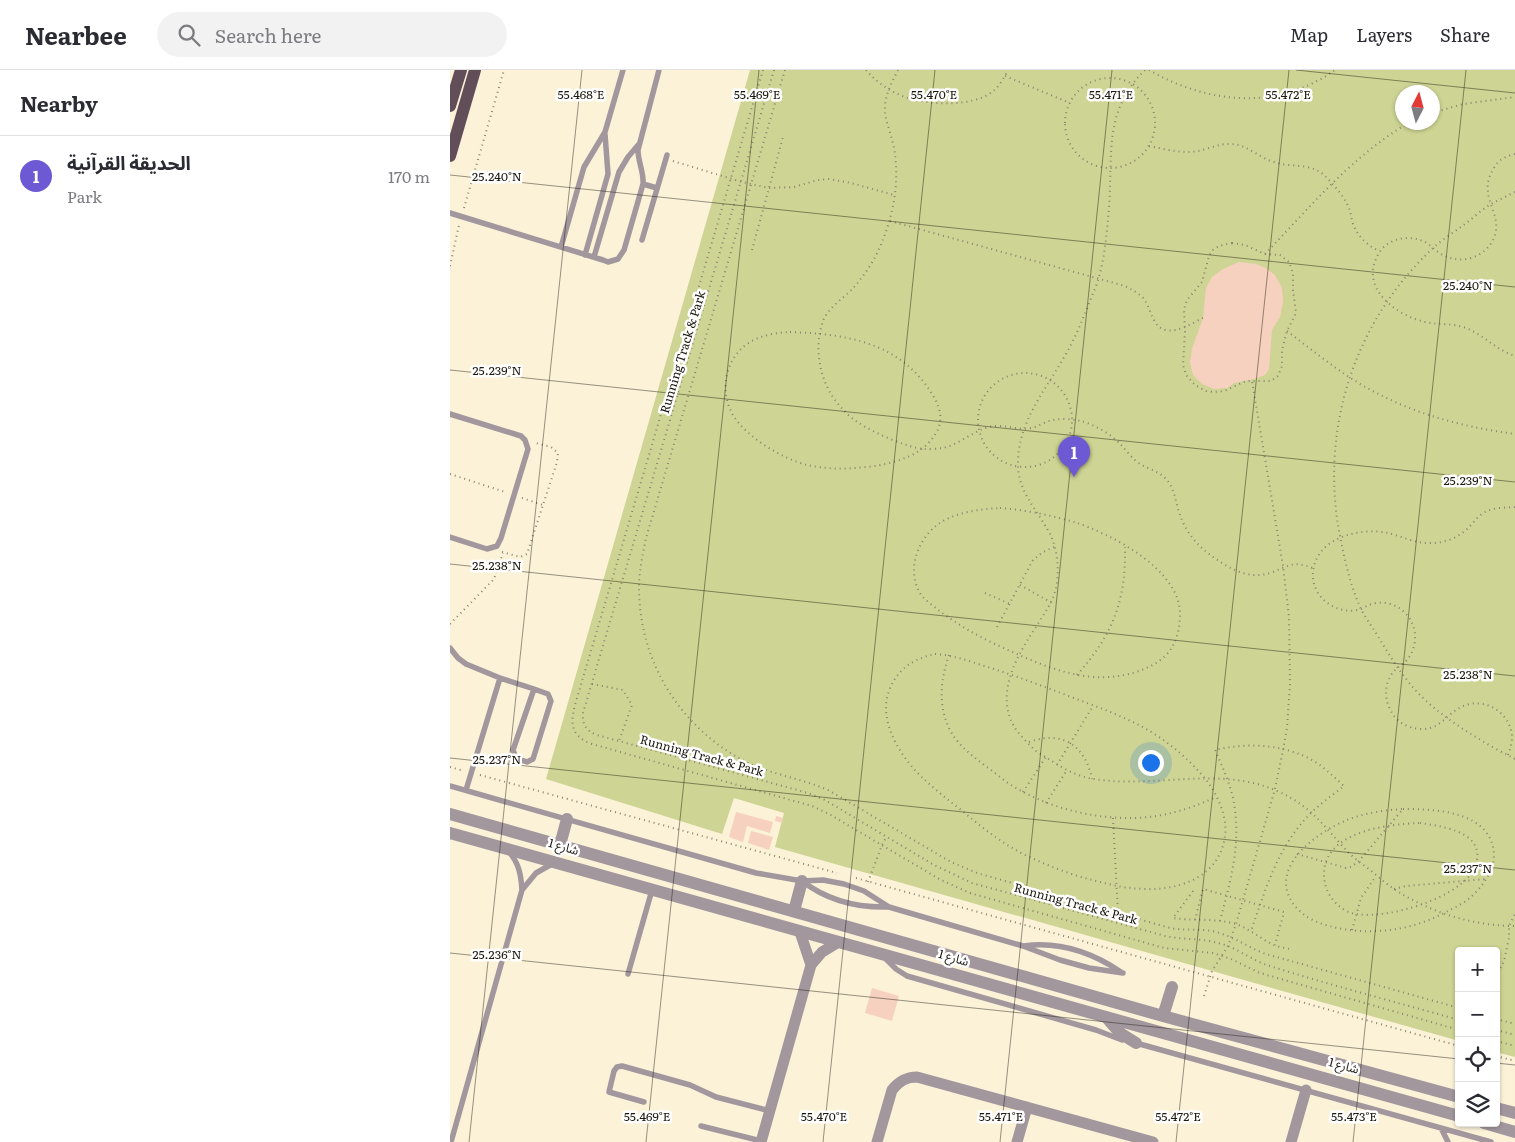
<!DOCTYPE html>
<html lang="en">
<head>
<meta charset="utf-8">
<style>
	body { margin:0; font-family:Literata,"Noto Sans Arabic",serif; background:#f2f2f3; color:#2b2b33 }
	.controls { position:absolute; right:15px; bottom:15px; display:grid; overflow:hidden; border-radius:5px; box-shadow:0 1px 4px #0004 }
	.controls button { width:45px; height:45px; display:grid; place-items:center; padding:0; border:0; border-bottom:1px solid #e1e1e2; background:#fff; color:#2b2b33; font:25px sans-serif }
	.compass { position:absolute; left:945px; top:15px; width:45px; height:45px; border-radius:50%; background:#fff; box-shadow:0 1px 4px #0004; rotate:6deg }
	.you { position:absolute; left:700px; top:692px; width:18px; height:18px; margin:-12px; border:4px solid #fff; border-radius:50%; background:#1a73e8; box-shadow:0 0 0 8px #1a73e833 }
	.badge { display:grid; place-items:center; width:32px; height:32px; border-radius:50%; background:#6d59d3; color:#fff; font-size:16px; font-weight:700 }
	.pin { position:absolute; translate:-50% -41px; filter:drop-shadow(0 1px 2px #0008) }
	.pin::after { content:''; position:absolute; top:26px; width:18px; height:15px; background:inherit; clip-path:polygon(0 0,100% 0,50% 100%) }
	.list { margin:0; padding:0; list-style:none }
	h2 { display:flex; justify-content:space-between; align-items:center; height:65px; margin:0; padding:0 20px; font-size:21px }
	h2 small { font-size:16px; font-weight:400; color:#7c7c81 }
	.list li { display:grid; grid-template-columns:32px 1fr auto; gap:15px; align-items:center; box-sizing:border-box; height:80px; padding:0 20px; border-top:1px solid #e1e1e2 }
	.list b { display:block; font-size:19px; white-space:nowrap }
	.list p { margin:0; font-size:16px; white-space:nowrap; color:#7c7c81 }
	.list em { font-size:16px; font-style:normal; color:#7c7c81 }
	.icon { flex:none; width:28px; height:28px; fill:none; stroke:currentColor; stroke-width:2; stroke-linecap:round; stroke-linejoin:round }
	.map { position:relative; flex:none; width:1065px; height:1072px; overflow:hidden }
	header { display:flex; align-items:center; gap:30px; box-sizing:border-box; height:70px; padding:0 25px; background:#fff; border-bottom:1px solid #e1e1e2 }
	header strong { font-size:24px }
	nav { display:flex; gap:28px; margin-inline-start:auto; font-size:18px }
	.search { width:350px; height:45px; background:#f2f2f3; display:flex; align-items:center; gap:12px; box-sizing:border-box; padding:0 18px; border-radius:28px; color:#7c7c81; font-size:19px }
	main { display:flex }
	aside { flex:1; background:#fff }
	.map>svg:first-child { display:block }
	.green { fill:#ced493; fill-rule:evenodd }
	.building { fill:#f7d1bf }
	.lines { fill:none; stroke-linecap:round; stroke-linejoin:round }
	.path { stroke:#898371; stroke-width:2; stroke-dasharray:1 4; stroke-linecap:butt }
	.service { stroke:#a3979e; stroke-width:5.5 }
	.minor { stroke:#a3979e; stroke-width:11 }
	.tertiary { stroke:#a3979e; stroke-width:12 }
	.primary { stroke:#614e59; stroke-width:12 }
	.ticks { fill:none; stroke:#1b180e; stroke-width:1; stroke-opacity:0.45 }
	.labels { text-anchor:middle; dominant-baseline:central; stroke-width:5; stroke-linejoin:round; paint-order:stroke }
	.street-label { font-size:12px; fill:#1b180e; stroke:#fff }
	.ticks-label { font-size:12px; text-anchor:middle; fill:#1b180e; stroke:#fff; stroke-width:5; stroke-linejoin:round; paint-order:stroke }
</style>
</head>
<body>
<header>
<strong>Nearbee</strong>
<div class="search"><svg class="icon" aria-label="search" viewBox="0 0 24 24"><circle cx="10" cy="10" r="6"/><path d="M15 15l6 6"/></svg>Search here</div>
<nav><a>Map</a><a>Layers</a><a>Share</a></nav>
</header>
<main>
<aside>
<h2>Nearby<small></small></h2>
<ul class="list">
<li><span class="badge">1</span><div><b>الحديقة القرآنية</b><p>Park</p></div><em>170 m</em></li>
</ul>
</aside>
<div class="map">
<svg width="1065" height="1072" viewBox="0 0 1065 1072">
	<rect width="100%" height="100%" fill="#fbf2d8"/>
	<path class="green" d="M 300,0 L 1065,0 L 1065,987 L 1046,982 L 1046,881 L 1009,881 L 1009,971 L 325,777 L 334,743 L 284,728 L 272,764 L 96,709 ZM 952,22 L 982,22 L 982,52 L 952,52 Z"/>
	<path class="building" d="M 789,192 L 806,194 L 816,198 L 825,205 L 832,218 L 833,232 L 830,247 L 822,260 L 819,299 L 815,305 L 804,309 L 784,313 L 777,318 L 764,319 L 752,314 L 743,305 L 740,292 L 742,279 L 753,248 L 756,218 L 762,207 L 773,199 Z
		M 286,742 L 323,752 L 320,763 L 297,756 L 293,772 L 279,767 Z
		M 326,746 L 333,748 L 332,753 L 325,751 Z
		M 301,761 L 323,767 L 319,780 L 298,773 Z
		M 422,918 L 449,926 L 442,951 L 415,943 Z"/>
	<g class="lines">
		<path class="path" d="M 313,0 L 127,628 C 121,649 117,665 142,674 L 362,736 L 379,744 L 491,810 L 520,823 L 714,878 L 763,883 L 781,889 L 810,903 L 1009,960
			M 324,0 L 133,643 C 132,654 136,661 147,665 L 358,723 L 375,730 L 484,795 L 522,813 L 715,866 C 733,870 751,868 768,873 C 787,877 802,891 820,896 C 883,916 946,932 1009,950
			M 335,0 L 196,468 C 193,484 189,500 189,517 C 189,591 229,656 294,691 C 321,705 352,708 380,721 L 501,792 L 527,803 L 720,858 C 735,861 751,858 766,862 C 785,867 799,878 816,884 L 1009,938
			M 416,0 C 427,13 442,23 458,28 C 481,35 522,37 542,22 C 549,17 554,8 558,0
			M 448,0 C 440,16 432,30 436,49 C 439,61 444,73 445,85 C 449,115 443,145 432,172 C 426,188 416,203 405,216 C 395,228 376,238 372,254 C 364,279 370,310 385,330 C 392,339 399,347 409,353 C 422,362 458,378 474,379 C 479,379 487,379 492,378 C 509,375 523,361 539,357 C 553,353 567,361 581,358 C 587,357 593,353 599,351 C 609,348 621,349 631,351 C 645,355 661,364 671,375 C 676,380 681,387 687,392 C 700,401 712,400 721,416 C 725,424 726,433 729,442 C 735,462 749,478 766,489 C 783,501 802,510 823,502 C 840,495 844,491 863,498
			M 695,0 C 653,41 663,85 659,138 C 657,161 655,185 649,207 C 647,215 643,223 640,231 C 632,251 624,271 613,289 C 594,322 568,353 568,393 C 567,420 587,440 599,462 C 607,477 609,495 607,512 C 605,530 595,542 586,557 C 567,585 544,625 565,658 C 568,663 582,678 586,681 C 590,684 594,686 597,688 C 611,697 627,707 644,709 C 705,719 769,695 827,721 C 862,736 874,757 899,783 C 905,789 912,794 919,799 C 927,806 935,813 944,819 C 979,842 1023,856 1065,856
			M 699,0 C 758,34 827,41 885,0
			M 555,6 L 620,33
			M615 53a45 45 0 1 1 90 0a45 45 0 1 1-90 0Z
			M 982,43 L 1013,34 L 1065,27
			M 699,76 C 715,79 731,84 748,81 C 759,79 770,73 782,74 C 798,75 809,88 824,92 C 840,98 861,92 875,106 C 883,114 893,125 898,136 C 901,142 901,148 903,154 C 908,167 917,175 929,181
			M 1065,84 C 1056,86 1048,90 1044,98 C 1025,127 1056,144 1043,170 C 1033,189 1009,195 991,184 C 985,181 980,174 973,171 C 958,165 938,168 929,183 C 908,217 945,245 975,252 C 989,255 1003,253 1016,258 C 1034,265 1046,280 1065,286
			M 223,91 L 292,112 L 319,118 L 344,117 L 368,110 L 379,109 L 401,113 L 444,125
			M 1065,122 C 1057,126 1049,130 1041,134 C 1031,140 1021,150 1011,157 C 1001,164 990,171 981,180 C 906,251 872,353 888,455 C 893,483 899,513 911,539 C 916,549 923,558 929,568 C 941,588 954,609 971,626 C 995,650 1034,673 1065,689
			M 14,138 L 54,0
			M 440,151 L 675,216 C 682,220 689,223 694,229 C 701,239 703,258 716,260 C 728,263 742,253 753,248
			M 782,173 L 795,175 L 815,184 L 830,185 L 839,192 L 843,203 L 843,220 L 846,243 L 837,261 L 832,280 L 832,296 L 828,306 L 821,311 L 796,311 L 774,321 L 763,322 L 756,321 L 745,315 L 736,305 L 733,295 L 735,262 L 734,239 L 737,230 L 752,212 L 759,186 L 763,180 L 769,176 Z
			M 302,180 L 333,67
			M 815,184 C 860,137 903,85 960,52
			M 0,196 L 9,155
			M 837,261 C 858,277 878,293 899,307 C 950,340 1005,356 1065,364
			M 340,262 C 396,264 450,272 482,324 C 490,336 494,350 486,363 C 473,385 448,392 425,396 C 402,399 380,400 357,395 C 333,389 296,367 283,345 C 269,321 275,290 297,274 C 310,265 325,263 340,262 Z
			M528 350a47 47 0 1 1 94 0a47 47 0 1 1-94 0Z
			M 0,404 L 55,422
			M 72,428 L 93,435
			M 550,438 C 575,440 600,445 624,452 C 661,464 730,499 730,544 C 730,558 727,572 718,583 C 709,593 698,598 686,602 C 636,618 589,594 545,574 C 524,564 505,553 487,539 C 482,535 476,531 472,526 C 453,500 470,460 499,448 C 515,441 533,439 550,438 Z
			M 52,482 L 70,487 L 77,484 L 107,392 L 108,383 L 101,377 L 86,373
			M 570,515 L 602,533
			M 535,523 L 560,534
			M 0,554 L 44,509 L 53,483
			M 547,557 L 583,490 L 593,482 L 604,477
			M 485,584 C 500,585 514,589 528,594 C 558,603 587,614 616,625 C 647,637 678,647 706,665 C 723,676 739,690 753,706 C 766,721 778,746 775,766 C 769,812 720,823 681,818 C 668,817 655,813 642,810 C 618,804 594,794 571,783 C 549,771 530,756 510,739 C 498,730 487,721 476,711 C 453,691 427,652 439,621 C 447,599 463,589 485,584 Z
			M 499,585 C 491,609 488,632 498,656 C 506,674 521,685 537,697 C 544,702 551,708 558,713 C 595,737 641,749 685,748 C 714,747 740,739 766,727
			M 627,605 C 663,564 676,531 675,477
			M 142,614 L 173,620 L 182,635 L 169,671
			M 579,672 C 612,660 635,675 642,709
			M 1058,685 C 1060,679 1062,674 1062,667 C 1061,646 1041,630 1020,634 C 996,638 992,667 960,657 C 954,655 949,652 945,647 C 935,635 933,618 941,605 C 945,599 950,596 955,592 C 965,582 968,566 962,553 C 955,538 938,529 922,534 C 918,535 915,537 911,539 C 897,544 880,538 870,526 C 865,519 862,510 863,502 C 866,468 909,457 938,463 C 951,466 964,473 978,473 C 991,474 1006,469 1016,460 C 1022,455 1026,448 1032,444 C 1041,437 1054,438 1065,437
			M 607,695 L 643,636
			M 0,697 L 14,701
			M 30,705 L 387,803
			M 573,722 L 596,687
			M 596,733 L 617,700
			M 953,739 C 986,739 1042,741 1044,785 C 1044,801 1032,817 1021,827 C 1014,833 1006,837 998,841 C 967,858 934,864 899,860 C 879,857 858,852 845,836 C 815,799 867,762 897,750 C 915,743 934,740 953,739 Z
			M 663,748 L 668,843
			M 970,753 C 990,756 1032,761 1027,790 C 1026,795 1024,799 1021,804 C 1001,830 938,849 906,844 C 894,842 885,834 879,824 C 874,815 873,805 875,795 C 884,760 940,754 970,753 Z
			M 847,784 L 896,798 L 901,797 L 909,791 L 953,739
			M 406,808 L 1009,976
			M 418,812 L 432,775 L 437,766
			M 944,819 L 956,816 L 1036,809
			M 743,821 L 723,848 C 744,851 765,848 786,854 C 800,859 811,869 824,875 C 829,877 835,878 840,879
			M 745,850 L 753,819 L 834,842 L 825,875
			M 770,851 C 781,809 792,772 783,728 C 779,711 772,696 765,680 C 799,672 837,674 867,693 C 877,700 885,708 894,716 C 883,725 871,733 861,743 C 828,776 816,818 801,861
			M 902,860 L 911,828 L 926,806
			M 1046,907 L 1054,891 L 1059,868 L 1059,856 L 1065,844
			M 754,926 L 762,901 L 778,876 L 786,854 L 825,719 L 833,680 L 837,658 L 840,614 L 839,547 L 833,496 L 802,311
			M 1046,949 L 1065,954
			M 1046,960 L 1065,965
			M 1046,971 L 1065,976
			M 1046,986 L 1065,991"/>
		<path class="service" d="M 193,114 L 207,118
			M 0,143 L 153,190 L 158,192 L 168,189 L 174,180 L 193,114 C 194,102 188,92 188,80 L 209,0
			M 192,170 L 217,85
			M 111,177 L 134,97 L 155,62 L 173,0
			M 135,185 L 158,104 L 155,64
			M 144,187 L 169,102 L 178,87 L 189,74
			M 0,344 L 71,366 L 75,370 L 78,379 L 51,468 L 47,476 L 37,479 L 0,467
			M 0,578 L 8,588 L 16,594 L 50,608 L 84,619
			M 84,619 L 98,624 L 101,631 L 83,689 L 77,692 L 66,688 L 63,680 Z
			M 0,716 L 306,803 L 352,811 L 373,810 L 394,814 L 414,821 L 439,837
			M 16,720 L 50,608
			M 352,811 C 378,831 406,838 439,837 L 573,876 L 610,890 L 639,898 L 673,903
			M 72,820 L 86,803 L 102,794
			M 574,876 C 610,871 641,882 671,902
			M 435,888 L 446,899 L 457,906 L 646,960 L 672,970
			M 178,904 L 202,820
			M 686,973 L 1041,1072
			M 194,1032 L 159,1022 L 164,1001 L 167,997 L 172,996 L 240,1015 L 266,1027 L 320,1041
			M 251,1056 L 311,1071
			M 991,1058 L 998,1072
			M 1,1072 L 72,820 C 71,805 69,793 59,782"/>
		<path class="minor" d="M 350,862 L 361,895
			M 311,1072 L 361,895 L 372,882 L 387,873
			M 427,1072 L 442,1020 C 449,1011 456,1007 467,1007 L 703,1072
			M 567,1072 L 577,1037
			M 841,1072 L 856,1020"/>
		<path class="tertiary" d="M 0,744 L 713,946 L 1009,1027
			M 0,763 L 1009,1046
			M 110,775 L 117,749
			M 344,841 L 352,811
			M 713,946 L 722,917
			M 657,948 L 670,963 L 686,973
			M 1046,1038 L 1065,1043
			M 1034,1053 L 1065,1062"/>
		<path class="primary" d="M 0,36 L 11,0
			M 0,86 L 25,0"/>
	</g>
	<path class="ticks" d="M 846,0 L 1065,23M 0,105 L 1065,217M 0,300 L 1065,412M 0,494 L 1065,606M 0,688 L 1065,800M 0,883 L 1009,989M 1046,993 L 1065,995M 19,1072 L 132,0M 196,1072 L 309,0M 373,1072 L 485,0M 550,1072 L 662,0M 726,1072 L 839,0M 903,1072 L 1016,0"/>
	<g class="labels">
		<g class="street-label">
			<text transform="translate(232 282) rotate(-73)">Running Track &amp; Park</text>
			<text transform="translate(252 685) rotate(15)">Running Track &amp; Park</text>
			<text transform="translate(114 776) rotate(16)">شارع 1</text>
			<text transform="translate(626 833) rotate(15)">Running Track &amp; Park</text>
			<text transform="translate(504 887) rotate(16)">شارع 1</text>
			<text transform="translate(894 995) rotate(15)">شارع 1</text>
		</g>
	</g>
	<g class="ticks-label">
		<text x="131" y="29">55.468°E</text>
		<text x="307" y="29">55.469°E</text>
		<text x="484" y="29">55.470°E</text>
		<text x="661" y="29">55.471°E</text>
		<text x="838" y="29">55.472°E</text>
		<text x="47" y="111">25.240°N</text>
		<text x="1018" y="220">25.240°N</text>
		<text x="47" y="305">25.239°N</text>
		<text x="1018" y="415">25.239°N</text>
		<text x="47" y="500">25.238°N</text>
		<text x="1018" y="609">25.238°N</text>
		<text x="47" y="694">25.237°N</text>
		<text x="1018" y="803">25.237°N</text>
		<text x="47" y="889">25.236°N</text>
		<text x="197" y="1051">55.469°E</text>
		<text x="374" y="1051">55.470°E</text>
		<text x="551" y="1051">55.471°E</text>
		<text x="728" y="1051">55.472°E</text>
		<text x="904" y="1051">55.473°E</text>
	</g>
</svg>
<div class="controls">
<button>+</button>
<button>−</button>
<button><svg class="icon" aria-label="locate" viewBox="0 0 24 24"><circle cx="12" cy="12" r="6"/><path d="M12 2v4M12 18v4M2 12h4M18 12h4"/></svg></button>
<button><svg class="icon" aria-label="layers" viewBox="0 0 24 24"><path d="M12 4l9 5-9 5-9-5zM3 14l9 5 9-5"/></svg></button>
</div>
<svg class="compass" viewBox="-18 -18 36 36"><path d="M0-13l5 13h-10z" fill="#e53935"/><path d="M0 13l5-13h-10z" fill="#7c7c81"/></svg>
<div class="you"></div>
<div class="pin badge" style="left:624px;top:407px">1</div>
</div>
</main>
</body>
</html>
